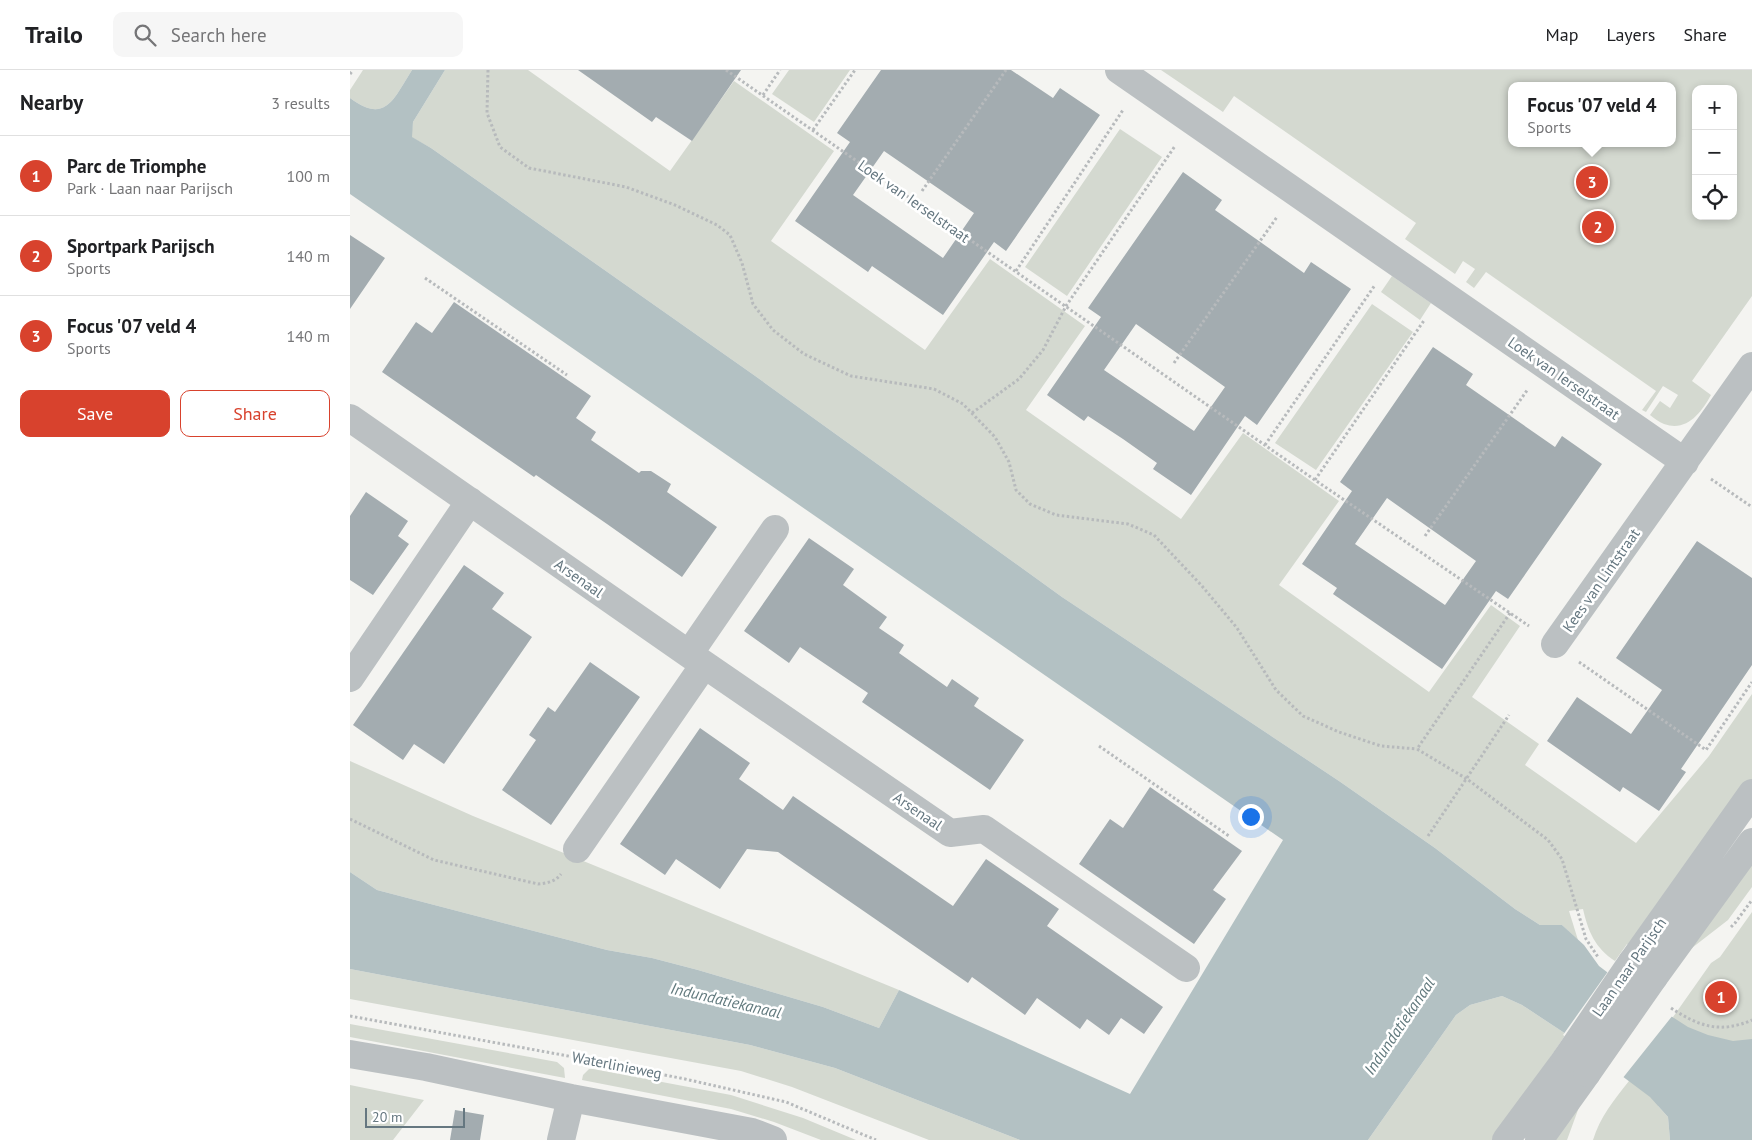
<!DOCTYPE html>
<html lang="en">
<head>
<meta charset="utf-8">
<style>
	body { margin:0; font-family:"PT Sans",sans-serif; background:#f6f6f6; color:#202124 }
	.controls { position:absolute; right:15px; top:15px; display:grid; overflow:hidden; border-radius:10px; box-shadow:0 2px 8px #0003 }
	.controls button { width:45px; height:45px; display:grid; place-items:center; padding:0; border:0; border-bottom:1px solid #e0e0e0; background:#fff; color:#202124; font:25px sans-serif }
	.scale { position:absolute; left:15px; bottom:12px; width:100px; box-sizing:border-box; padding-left:5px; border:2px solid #657780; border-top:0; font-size:14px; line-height:18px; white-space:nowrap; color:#657780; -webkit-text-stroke:4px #fff; paint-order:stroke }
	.you { position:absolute; left:900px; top:746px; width:18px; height:18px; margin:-12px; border:4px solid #fff; border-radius:50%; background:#1a73e8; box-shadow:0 0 0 8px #1a73e833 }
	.badge { display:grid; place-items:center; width:32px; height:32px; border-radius:50%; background:#d8422d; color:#fff; font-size:16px; font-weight:700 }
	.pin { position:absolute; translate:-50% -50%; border:2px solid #fff; box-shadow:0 1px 5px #0006 }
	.popup { position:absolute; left:1158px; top:12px; width:168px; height:65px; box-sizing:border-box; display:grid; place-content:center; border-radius:10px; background:#fff; filter:drop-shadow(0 1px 4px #0005); font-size:16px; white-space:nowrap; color:#757577 }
	.popup b { font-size:19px; color:#202124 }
	.popup::after { content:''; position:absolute; left:50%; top:100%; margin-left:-10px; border:10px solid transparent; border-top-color:#fff }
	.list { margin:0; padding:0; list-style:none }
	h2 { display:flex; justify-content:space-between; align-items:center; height:65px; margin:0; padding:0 20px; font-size:21px }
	h2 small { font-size:16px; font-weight:400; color:#757577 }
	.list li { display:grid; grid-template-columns:32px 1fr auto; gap:15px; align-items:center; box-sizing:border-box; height:80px; padding:0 20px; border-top:1px solid #e0e0e0 }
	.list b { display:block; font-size:19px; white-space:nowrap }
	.list p { margin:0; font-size:16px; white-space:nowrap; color:#757577 }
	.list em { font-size:16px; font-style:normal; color:#757577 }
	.actions { display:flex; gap:10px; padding:15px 20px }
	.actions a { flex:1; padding:11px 0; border:1px solid #d8422d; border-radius:10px; text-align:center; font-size:18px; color:#d8422d }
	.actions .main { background:#d8422d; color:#fff }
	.icon { flex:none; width:28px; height:28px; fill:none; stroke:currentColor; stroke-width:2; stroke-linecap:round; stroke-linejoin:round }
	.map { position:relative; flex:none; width:1402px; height:1070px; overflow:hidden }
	header { display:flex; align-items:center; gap:30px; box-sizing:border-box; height:70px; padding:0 25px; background:#fff; border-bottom:1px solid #e0e0e0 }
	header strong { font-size:24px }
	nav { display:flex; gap:28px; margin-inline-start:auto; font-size:18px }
	.search { width:350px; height:45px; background:#f6f6f6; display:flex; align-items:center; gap:12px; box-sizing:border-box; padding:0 18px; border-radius:10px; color:#757577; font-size:19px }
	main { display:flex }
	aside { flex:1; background:#fff }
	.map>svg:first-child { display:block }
	.green { fill:#d4d9d0; fill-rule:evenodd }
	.water { fill:#b3c1c3 }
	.pier { fill:#f4f4f1 }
	.building { fill:#a3acb0; fill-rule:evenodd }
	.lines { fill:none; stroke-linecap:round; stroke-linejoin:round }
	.path { stroke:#b7babc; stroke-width:3; stroke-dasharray:2.5 2.5; stroke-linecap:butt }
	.minor { stroke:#bbc0c2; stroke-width:28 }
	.tertiary { stroke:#bbc0c2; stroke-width:28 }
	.tertiary-bridge { stroke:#bbc0c2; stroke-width:28 }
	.labels { text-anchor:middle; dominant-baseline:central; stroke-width:5; stroke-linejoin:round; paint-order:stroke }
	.street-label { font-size:15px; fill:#657780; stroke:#fff }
	.water-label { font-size:16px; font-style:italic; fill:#61797d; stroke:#fff }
</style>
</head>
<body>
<header>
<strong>Trailo</strong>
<div class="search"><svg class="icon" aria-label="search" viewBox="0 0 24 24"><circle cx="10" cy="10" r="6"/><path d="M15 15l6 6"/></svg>Search here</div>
<nav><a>Map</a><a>Layers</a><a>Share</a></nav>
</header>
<main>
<aside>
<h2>Nearby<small>3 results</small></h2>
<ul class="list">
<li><span class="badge">1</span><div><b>Parc de Triomphe</b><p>Park · Laan naar Parijsch</p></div><em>100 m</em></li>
<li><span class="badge">2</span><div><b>Sportpark Parijsch</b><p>Sports</p></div><em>140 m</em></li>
<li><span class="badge">3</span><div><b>Focus '07 veld 4</b><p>Sports</p></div><em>140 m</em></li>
</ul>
<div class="actions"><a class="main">Save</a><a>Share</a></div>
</aside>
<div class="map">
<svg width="1402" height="1070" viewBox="0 0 1402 1070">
	<rect width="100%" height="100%" fill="#f4f4f1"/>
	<path class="green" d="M 13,0 L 62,0 C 44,28 36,55 0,28 L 0,20 Z
		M 95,0 L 178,0 L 320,101 L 384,11 L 484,81 L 421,171 L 575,280 L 640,189 L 735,256 L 676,340 L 831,449 L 893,363 L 989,431 L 929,515 L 1079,622 L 1141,535 L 1170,556 L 1122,627 L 1189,674 L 1175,695 L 1286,773 L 1359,686 L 1402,624 L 1402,709 L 1310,838 L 1279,875 L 1277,874 L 1265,891 C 1245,878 1238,861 1233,839 L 1219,841 L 1228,870 L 1212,855 L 1190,855 L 1165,839 L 1085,778 L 989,711 L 712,527 L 401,303 L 81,78 L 61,67 L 63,52 Z
		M 439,0 L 500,0 L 464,52 L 422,24 Z
		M 811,0 L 1402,0 L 1402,226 L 1342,311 L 1361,325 C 1351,343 1337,362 1314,354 C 1309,352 1304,348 1300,345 L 1310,331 L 1320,338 L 1328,325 L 1313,316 L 1296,342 L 1292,340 L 1306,321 L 1136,202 L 1124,218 L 1116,212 L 1125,199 L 1113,191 L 1105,204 L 1055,169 L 1066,153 L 884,26 L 873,42 ZM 1162,16 L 1322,16 L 1322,73 L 1162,73 ZM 1346,19 L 1383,19 L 1383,146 L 1346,146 Z
		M 770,59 L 812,87 L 717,226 L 675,197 Z
		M 1042,206 L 1081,233 L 1070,250 L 1031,222 Z
		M 1022,234 L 1063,262 L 966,400 L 925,373 Z
		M 0,691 L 123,746 L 549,920 L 529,958 L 473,937 L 348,900 L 302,888 L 257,880 L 27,820 L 0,802 Z
		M 1402,783 L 1402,817 L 1378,850 L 1338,881 Z
		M 1402,842 L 1402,1070 L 1308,1036 L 1318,1047 L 1320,1070 L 1243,1070 C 1250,1047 1264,1030 1279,1011 C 1295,991 1309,969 1324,949 L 1323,947 L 1361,893 L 1370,887 Z
		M 0,899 L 400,975 L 485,998 L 670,1070 L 579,1070 L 442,1017 L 391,1001 L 0,929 Z
		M 1152,926 L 1172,935 L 1216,964 L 1145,1070 L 1018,1070 L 1106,945 L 1120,935 Z
		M 0,954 L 207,992 L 214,998 L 215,1008 L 0,967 Z
		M 239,999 L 243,999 L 381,1025 L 453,1048 L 506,1070 L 471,1070 L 424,1052 L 381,1039 L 232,1010 L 233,1005 Z
		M 0,1015 L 74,1030 L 43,1070 L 0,1070 Z
		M 1232,1029 L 1217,1070 L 1198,1070 Z"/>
	<path class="water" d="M 62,0 L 95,0 L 63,52 L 62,67 L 81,78 L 401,303 L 712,527 L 989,711 L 1085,778 L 1165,839 L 1190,855 L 1212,855 L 1234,875 L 1249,896 L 1282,921 L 1338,957 L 1358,965 L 1383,971 L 1402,969 L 1402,1070 L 1320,1070 L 1318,1047 L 1300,1027 L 1216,964 L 1172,935 L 1152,926 L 1120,935 L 1106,945 L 1018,1070 L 670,1070 L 485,998 L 400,975 L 0,899 L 0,802 L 27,820 L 257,880 L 302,888 L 348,900 L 473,937 L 529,958 L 549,920 L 780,1024 L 933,770 L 0,124 L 0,28 C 36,55 44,28 62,0 Z"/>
	<path class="pier" d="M 1259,900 L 1283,919 L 1323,945 L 1272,1009 L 1213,965 Z"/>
	<path class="building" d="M 228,0 L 391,0 L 342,71 L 306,47 L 302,52 Z
		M 531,0 L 661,0 L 703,28 L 710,18 L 750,45 L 656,181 L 644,172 L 593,245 L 522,196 L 518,202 L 445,151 L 500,72 L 487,63 ZM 534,81 L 624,143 L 593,188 L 503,125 Z
		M 833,102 L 872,130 L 865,140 L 954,203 L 961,192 L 1001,219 L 907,355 L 895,346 L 841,425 L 803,399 L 807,393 L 773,369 L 738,346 L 734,351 L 697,325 L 751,247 L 738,238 ZM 786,254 L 875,317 L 844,361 L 754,300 Z
		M 0,165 L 35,188 L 0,239 Z
		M 104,232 L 241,326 L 226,348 L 246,362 L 241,370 L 289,403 L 291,401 L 301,401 L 321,414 L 317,422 L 367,457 L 332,507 L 257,454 L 186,405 L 184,407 L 32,302 L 66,252 L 82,263 Z
		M 1083,277 L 1123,304 L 1116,315 L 1205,377 L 1212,366 L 1252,394 L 1158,529 L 1146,521 L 1092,599 L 983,524 L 987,518 L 952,494 L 1002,421 L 990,412 ZM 1037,428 L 1126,491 L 1095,535 L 1005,474 Z
		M 16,422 L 58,451 L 48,466 L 59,474 L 23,525 L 0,510 L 0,446 Z
		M 459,468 L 504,499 L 493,515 L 537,547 L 529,558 L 554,575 L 549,583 L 597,617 L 602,609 L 629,628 L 624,636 L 674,670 L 640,720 L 512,632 L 518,623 L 450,577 L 439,593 L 394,561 Z
		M 1347,471 L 1402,508 L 1402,595 L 1331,699 L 1336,702 L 1309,741 L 1273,717 L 1270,722 L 1197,671 L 1227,627 L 1281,664 L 1312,620 L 1266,588 Z
		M 114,495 L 154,523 L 142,539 L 182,567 L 94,694 L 64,674 L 53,690 L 3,655 Z
		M 240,592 L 290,627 L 201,755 L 152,720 L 186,670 L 179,665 L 198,637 L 205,642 Z
		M 350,658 L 400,693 L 389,709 L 433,740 L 443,726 L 603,836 L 636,789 L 709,839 L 697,856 L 813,937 L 794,964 L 771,948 L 759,965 L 737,949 L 730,959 L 687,928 L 675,945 L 622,907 L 618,913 L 428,782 L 397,779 L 370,819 L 326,789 L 315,805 L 270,774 Z
		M 800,717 L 892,781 L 863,820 L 876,829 L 844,874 L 729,794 L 760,749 L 773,758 Z
		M 105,1040 L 134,1045 L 130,1070 L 100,1070 Z"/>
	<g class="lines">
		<path class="path" d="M 138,0 L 137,43 L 150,77 L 179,98 L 276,117 L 325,135 L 367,155 L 380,165 L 392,193 L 403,234 L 423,260 L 454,284 L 501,306 L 584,319 L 613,334 L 645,367 L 659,392 L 666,420 L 680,434 L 706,445 L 778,454 L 804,465 L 852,516 L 887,558 L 926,620 L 953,646 L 989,662 L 1031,676 L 1067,679
			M 376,0 L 965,410 L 1179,556
			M 0,4 L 3,0
			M 413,25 L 430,0
			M 463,60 L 505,0
			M 572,121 L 656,0
			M 666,201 L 773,40
			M 75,208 L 217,305
			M 824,293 L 927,147
			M 622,343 L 669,309 L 693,280 L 716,236 L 825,76
			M 915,375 L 1025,215
			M 1361,409 L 1402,437
			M 965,410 L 1075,249
			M 1075,466 L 1178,319
			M 1160,543 L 1067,679 L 1117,709 L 1198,770 L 1212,789 L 1236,869 L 1248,887
			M 1229,592 L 1356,680 L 1402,612
			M 749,676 L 879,766
			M 0,749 L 84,790 L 188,814 C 197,813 205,812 211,804
			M 1078,766 L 1159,645
			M 1381,857 L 1385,853 L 1402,830
			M 1321,938 C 1348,956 1370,964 1402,950
			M 0,946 L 229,988 L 335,1009 L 436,1032 L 526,1070"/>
		<path class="minor" d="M 769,0 L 1335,392
			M 0,348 L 339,584 L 600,763 L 634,759 L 836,898
			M 1205,574 L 1402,296
			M 339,584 L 425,459
			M 0,608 L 120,431
			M 227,779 L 354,595
			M 0,984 L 76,997 L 221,1028 L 402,1062 L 423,1070
			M 211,1070 L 221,1028"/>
		<path class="tertiary" d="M 1282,892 L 1402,723
			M 1304,907 L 1402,772
			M 1156,1070 L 1216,989
			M 1189,1070 L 1237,1003"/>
		<path class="tertiary-bridge" d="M 1216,989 L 1282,892
			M 1237,1003 L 1304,907"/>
	</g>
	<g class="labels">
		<g class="street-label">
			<text transform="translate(564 131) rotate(35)">Loek van Ierselstraat</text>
			<text transform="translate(1214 308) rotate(35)">Loek van Ierselstraat</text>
			<text transform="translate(229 508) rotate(35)">Arsenaal</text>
			<text transform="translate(1251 510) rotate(-55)">Kees van Lintstraat</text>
			<text transform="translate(568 741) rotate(34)">Arsenaal</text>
			<text transform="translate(1279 897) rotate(-55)">Laan naar Parijsch</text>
			<text transform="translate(267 995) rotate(11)">Waterlinieweg</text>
		</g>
		<g class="water-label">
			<text transform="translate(376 930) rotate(13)">Indundatiekanaal</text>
			<text transform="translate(1049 956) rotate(-56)">Indundatiekanaal</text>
		</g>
	</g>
</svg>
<div class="controls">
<button>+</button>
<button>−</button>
<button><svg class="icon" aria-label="locate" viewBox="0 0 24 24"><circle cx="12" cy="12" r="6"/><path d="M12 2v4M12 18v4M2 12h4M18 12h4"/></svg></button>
</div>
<div class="scale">20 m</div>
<div class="you"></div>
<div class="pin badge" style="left:1371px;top:927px">1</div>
<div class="pin badge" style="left:1248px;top:157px">2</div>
<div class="pin badge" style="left:1242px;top:112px">3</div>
<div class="popup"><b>Focus '07 veld 4</b>Sports</div>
</div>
</main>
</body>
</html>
